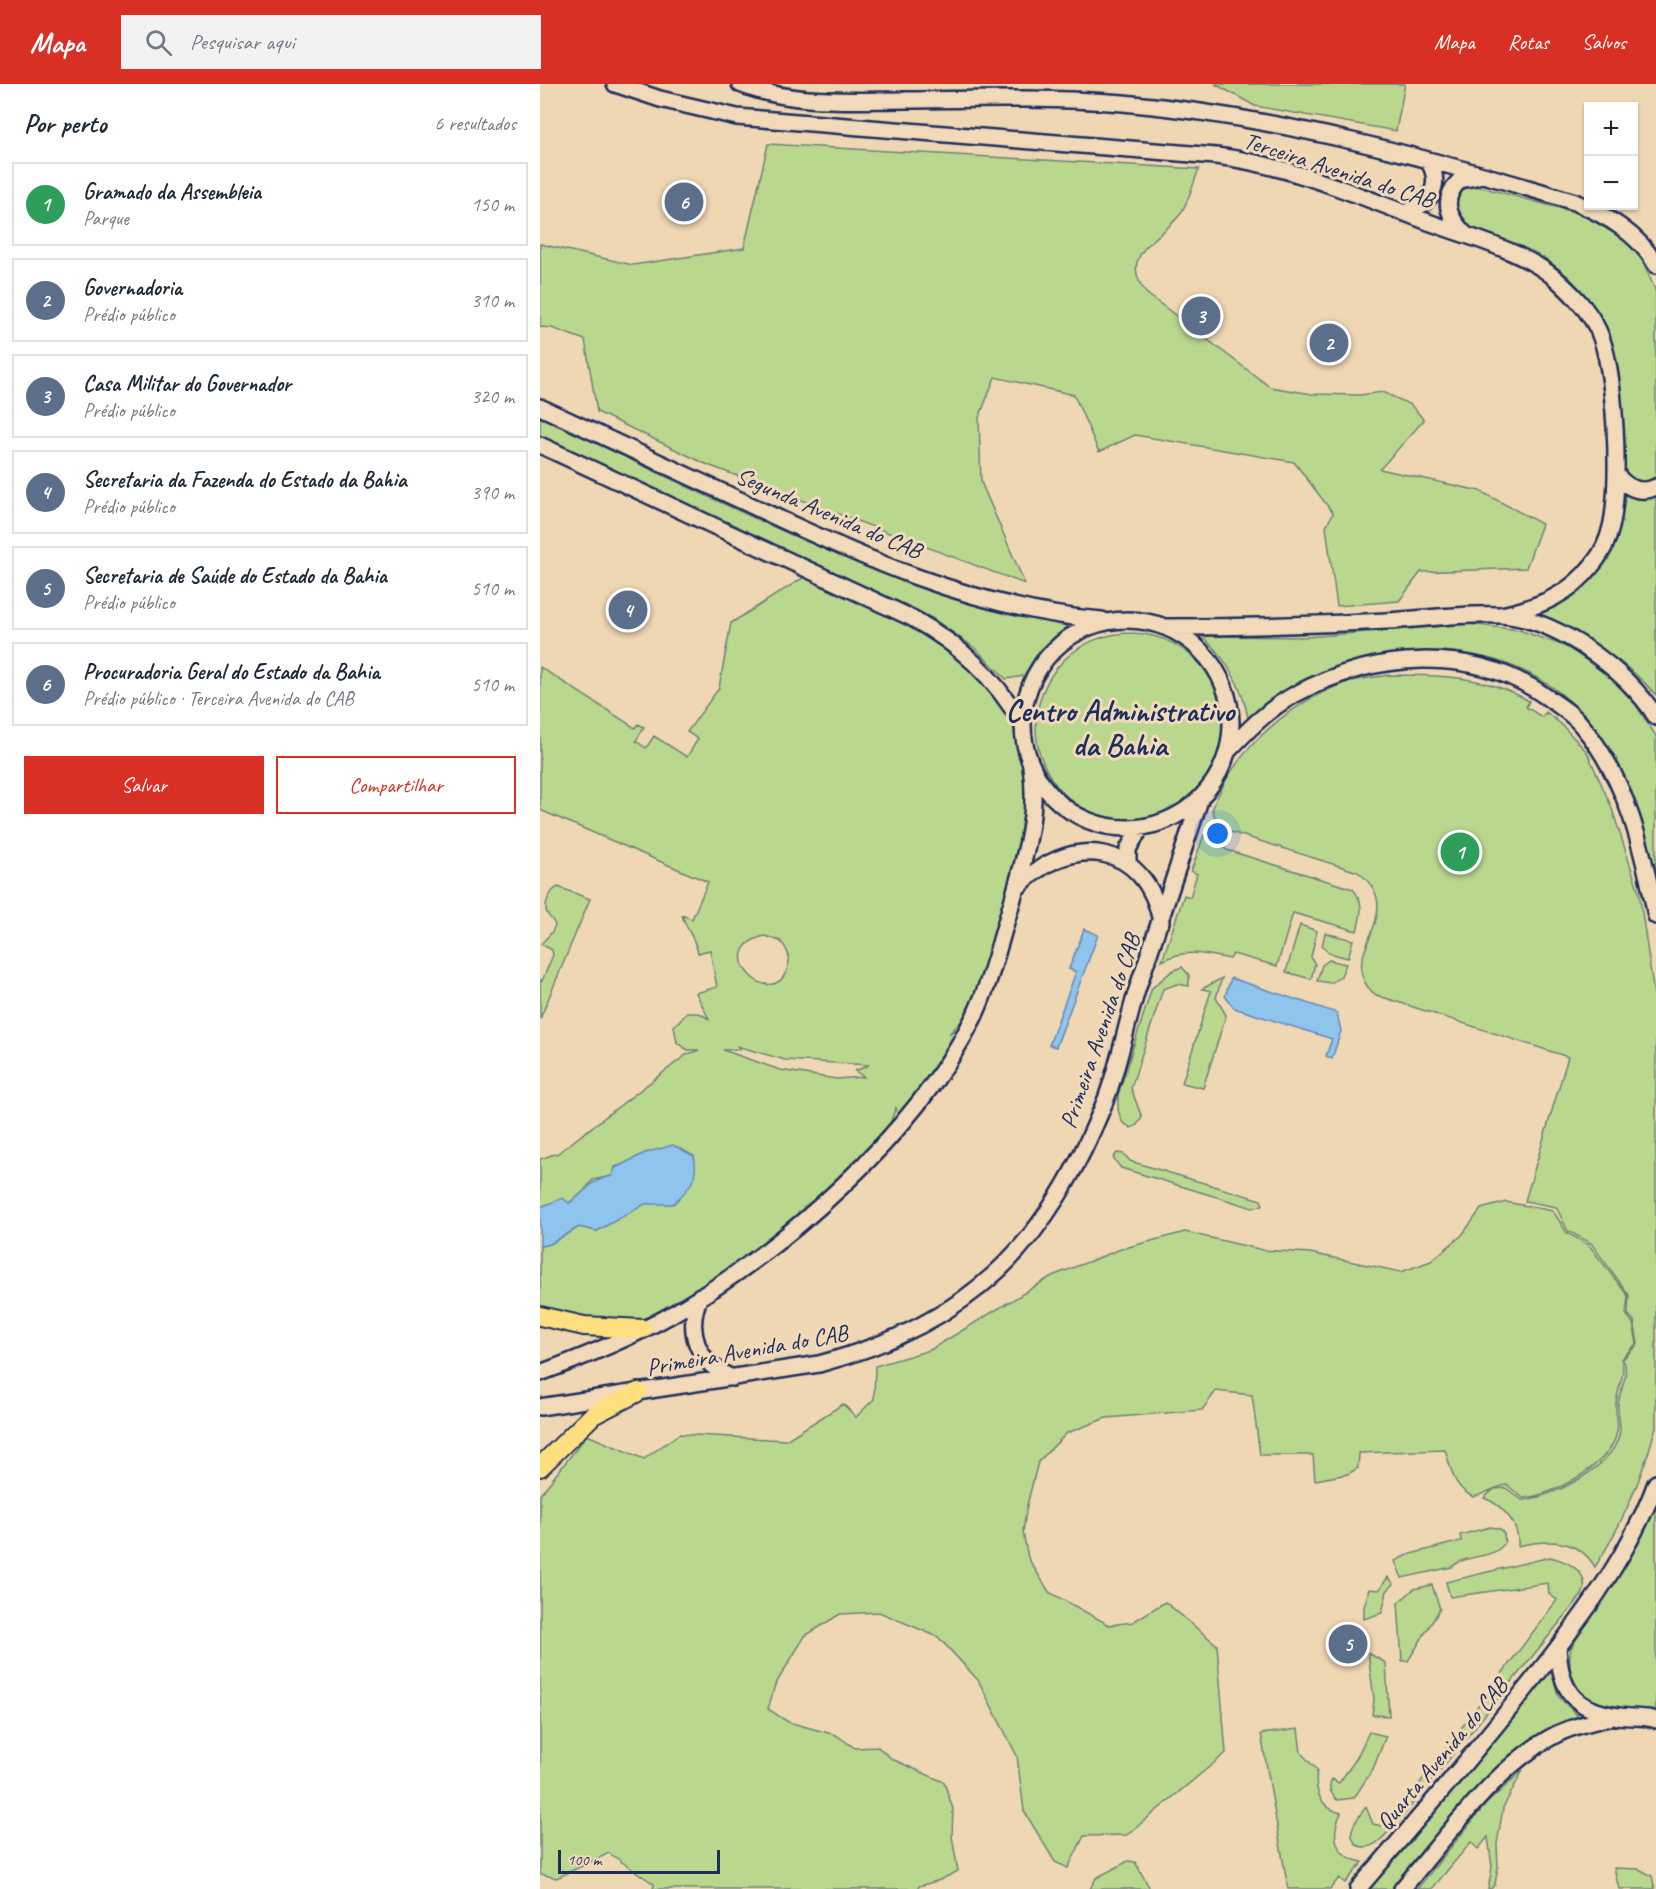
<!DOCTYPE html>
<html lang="pt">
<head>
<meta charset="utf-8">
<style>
	body { margin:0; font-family:Caveat,sans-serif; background:#f2f2f3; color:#1f2937 }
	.controls { position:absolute; right:18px; top:18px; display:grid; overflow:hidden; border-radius:0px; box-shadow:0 2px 4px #0004 }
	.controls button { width:54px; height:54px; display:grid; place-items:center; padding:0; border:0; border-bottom:2px solid #e0e1e3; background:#fff; color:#1f2937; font:30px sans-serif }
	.scale { position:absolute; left:18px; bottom:15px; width:162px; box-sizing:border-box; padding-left:6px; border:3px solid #1b2f5e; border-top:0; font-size:16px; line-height:21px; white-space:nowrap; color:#1b2f5e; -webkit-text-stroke:4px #f2d9b9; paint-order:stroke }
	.you { position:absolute; left:678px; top:750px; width:21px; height:21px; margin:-15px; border:4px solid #fff; border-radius:50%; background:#1a73e8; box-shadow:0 0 0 9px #1a73e833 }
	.badge { display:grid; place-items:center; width:39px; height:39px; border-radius:50%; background:#d93025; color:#fff; font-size:20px; font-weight:700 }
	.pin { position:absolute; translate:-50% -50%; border:3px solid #fff; box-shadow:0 2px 6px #0006 }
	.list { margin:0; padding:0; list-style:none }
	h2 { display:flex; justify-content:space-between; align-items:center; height:78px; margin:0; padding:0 24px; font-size:26px }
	h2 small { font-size:20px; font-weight:400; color:#747a83 }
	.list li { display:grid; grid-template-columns:39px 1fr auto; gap:18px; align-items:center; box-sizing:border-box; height:84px; margin:0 12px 12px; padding:0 12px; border:2px solid #e0e1e3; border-radius:0px }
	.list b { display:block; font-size:22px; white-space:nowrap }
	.list p { margin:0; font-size:20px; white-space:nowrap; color:#747a83 }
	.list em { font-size:20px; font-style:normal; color:#747a83 }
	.actions { display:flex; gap:12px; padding:18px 24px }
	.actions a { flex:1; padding:14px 0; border:2px solid #d93025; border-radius:0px; text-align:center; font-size:21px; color:#d93025 }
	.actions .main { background:#d93025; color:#fff }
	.icon { flex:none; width:33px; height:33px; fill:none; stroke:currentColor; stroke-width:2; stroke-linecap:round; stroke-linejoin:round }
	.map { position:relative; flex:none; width:1116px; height:1805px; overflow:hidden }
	header { display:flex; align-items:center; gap:36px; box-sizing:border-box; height:84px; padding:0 30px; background:#d93025; color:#fff }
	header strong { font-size:28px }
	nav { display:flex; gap:33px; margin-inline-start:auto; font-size:21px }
	.search { width:420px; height:54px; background:#f2f2f3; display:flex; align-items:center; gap:15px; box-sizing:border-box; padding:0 21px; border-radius:0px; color:#747a83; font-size:22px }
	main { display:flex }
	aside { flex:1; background:#fff }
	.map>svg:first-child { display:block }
	.green { fill:#bad78e; stroke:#6a8376; stroke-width:1.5; fill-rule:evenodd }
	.water { fill:#8fc4ec; stroke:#6188b3; stroke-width:1.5 }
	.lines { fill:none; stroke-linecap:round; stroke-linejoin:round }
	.secondary-casing { stroke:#1b2f5e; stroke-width:20 }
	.trunk-casing { stroke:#1b2f5e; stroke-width:22 }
	.secondary { stroke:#f2d9b9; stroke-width:15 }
	.trunk { stroke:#fedf80; stroke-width:18 }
	.labels { text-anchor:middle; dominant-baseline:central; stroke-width:6; stroke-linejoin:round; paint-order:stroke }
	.street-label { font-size:24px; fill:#1b2f5e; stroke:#f2d9b9 }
	.district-label { font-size:30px; font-weight:bold; fill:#1b2f5e; stroke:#f2d9b9 }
</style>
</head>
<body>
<header>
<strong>Mapa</strong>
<div class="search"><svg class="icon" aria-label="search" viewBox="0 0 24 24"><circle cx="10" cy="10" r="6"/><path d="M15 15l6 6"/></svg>Pesquisar aqui</div>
<nav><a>Mapa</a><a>Rotas</a><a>Salvos</a></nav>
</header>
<main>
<aside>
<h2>Por perto<small>6 resultados</small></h2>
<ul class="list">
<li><span class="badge" style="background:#2e9e5b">1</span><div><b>Gramado da Assembleia</b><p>Parque</p></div><em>150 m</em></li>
<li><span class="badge" style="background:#5c6f8a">2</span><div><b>Governadoria</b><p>Prédio público</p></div><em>310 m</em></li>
<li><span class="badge" style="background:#5c6f8a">3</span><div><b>Casa Militar do Governador</b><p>Prédio público</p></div><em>320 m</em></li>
<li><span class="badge" style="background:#5c6f8a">4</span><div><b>Secretaria da Fazenda do Estado da Bahia</b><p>Prédio público</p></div><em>390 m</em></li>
<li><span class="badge" style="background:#5c6f8a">5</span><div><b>Secretaria de Saúde do Estado da Bahia</b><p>Prédio público</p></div><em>510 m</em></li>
<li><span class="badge" style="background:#5c6f8a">6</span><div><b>Procuradoria Geral do Estado da Bahia</b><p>Prédio público · Terceira Avenida do CAB</p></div><em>510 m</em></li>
</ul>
<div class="actions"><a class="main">Salvar</a><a>Compartilhar</a></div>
</aside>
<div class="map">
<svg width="1116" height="1805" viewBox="0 0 1116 1805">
	<rect width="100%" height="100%" fill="#f0d7b4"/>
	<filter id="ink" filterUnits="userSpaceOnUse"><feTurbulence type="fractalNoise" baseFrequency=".0167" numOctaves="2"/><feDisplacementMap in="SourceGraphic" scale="12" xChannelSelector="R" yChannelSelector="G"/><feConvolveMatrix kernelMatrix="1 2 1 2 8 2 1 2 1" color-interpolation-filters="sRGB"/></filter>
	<g filter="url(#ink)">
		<path class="green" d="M 675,0 L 865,0 L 856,47 L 715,22 Z
			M 228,60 L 659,85 C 653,99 648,121 638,133 C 617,158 578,170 606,209 L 730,303 L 772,310 L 820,311 L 843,308 L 871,321 L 884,336 L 840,385 L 940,407 L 1002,440 L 986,484 L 881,488 L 859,517 L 797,522 L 786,443 L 793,429 L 754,378 L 595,351 L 559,368 L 534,311 L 455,293 L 439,334 L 441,398 L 485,500 L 168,381 L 57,328 L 45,256 L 12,244 L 0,243 L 0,160 L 93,181 L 204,164 Z
			M 929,102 L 941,103 L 1052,133 L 1084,154 L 1101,173 L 1116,208 L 1116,392 L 1106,398 L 1096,397 L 1087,390 L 1080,372 L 1076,281 L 1063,240 L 1048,215 L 1029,193 L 1006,175 L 927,144 L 912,124 L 919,107 Z
			M 0,333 C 120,388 237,450 361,495 C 416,515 471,529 528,542 L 498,568 L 484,592 L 466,595 L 435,564 L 392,534 L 0,352 Z
			M 1086,409 L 1091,411 L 1116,410 L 1116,611 C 1085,575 1041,550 997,531 C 1056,507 1074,469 1086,409 Z
			M 272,488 L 402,551 L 482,640 L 484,662 L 491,683 L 487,764 L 430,928 L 409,950 L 433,934 L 358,1042 L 356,1023 L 343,1059 L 264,1134 L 103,1245 L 0,1232 L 0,1162 L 10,1160 L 39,1143 L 57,1147 L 105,1119 L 133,1119 L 89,1078 L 75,1083 L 72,1092 L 53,1096 L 38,1114 L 29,1119 L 0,1123 L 0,1075 L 18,1069 L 146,971 L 159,966 L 148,966 L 137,959 L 134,942 L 147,929 L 159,929 L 169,935 L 156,909 L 177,903 L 170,866 L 158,869 C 155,854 146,845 142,831 L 152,835 L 168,798 L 0,726 L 0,583 L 95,644 L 98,640 L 104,643 L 96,657 L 106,664 L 114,652 L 147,673 L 158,655 L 147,648 L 179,604 L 191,539 ZM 225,852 L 240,857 C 247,864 251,872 248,882 C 235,932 166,866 225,852 ZM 197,962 L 245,976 L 329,981 L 315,987 L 324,993 L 296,995 L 240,986 L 183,966 L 200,965 Z
			M 929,540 L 979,546 L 1027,563 L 1071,594 L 1096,621 L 1116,652 L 1116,791 C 1105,740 1087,686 1055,644 C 969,534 806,552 708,634 C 702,601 687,575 662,552 L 766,553 Z
			M496 643a94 94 0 1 1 188 0a94 94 0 1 1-188 0Z
			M 848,591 C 897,591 945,591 989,617 L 986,623 L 1002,633 L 1006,628 L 1021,640 L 1047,668 L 1071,722 L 1099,808 L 1116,924 L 1116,1343 C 1102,1394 1084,1438 1055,1483 C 1038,1454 1007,1455 978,1462 C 980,1441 963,1421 944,1414 L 954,1405 L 966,1404 L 982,1416 C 1013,1414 1070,1384 1079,1352 C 1082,1340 1077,1330 1078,1320 C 1080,1304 1090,1291 1083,1275 L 1098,1260 L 1094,1237 L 1088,1230 L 1089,1211 L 1051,1159 L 1028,1147 L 1016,1123 L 985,1117 L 1028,973 L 836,911 C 789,874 874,831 818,788 L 688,747 L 678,740 L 672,726 C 693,668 745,622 802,600 C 816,595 833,594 848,591 Z
			M 664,751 L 687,766 L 813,805 C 825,820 821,830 817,847 L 753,829 L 737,882 L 693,870 L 690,875 C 666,870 644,864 622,877 L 644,811 L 650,813 L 657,790 L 651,787 Z
			M 18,803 L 50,815 L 0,935 L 0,896 L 2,897 L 13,871 L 12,866 L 1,860 L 12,848 L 15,841 C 13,835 9,834 7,829 C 3,820 11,806 18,803 Z
			M 760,841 L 777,847 L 771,873 L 775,880 L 771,895 L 746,888 Z
			M 785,849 L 813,856 L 808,874 L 789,869 L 782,862 Z
			M 789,876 L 806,880 L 801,892 L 791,899 L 777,897 L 782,881 Z
			M 642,883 L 649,891 L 649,902 L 637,900 L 623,905 L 591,1004 L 602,1034 L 596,1042 L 591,1044 L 582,1038 L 578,1026 L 578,1011 L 612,904 L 632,887 Z
			M 682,894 L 676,914 L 686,931 L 663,1004 L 642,999 L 671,907 L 662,905 Z
			M 577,1069 L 584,1070 L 590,1077 L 721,1116 L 723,1121 L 713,1124 L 581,1084 L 573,1074 Z
			M 966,1118 L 1013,1127 L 1027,1149 L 1049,1161 L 1088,1212 L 1086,1230 L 1093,1239 L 1097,1259 L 1081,1275 C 1087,1290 1077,1304 1076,1320 C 1074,1330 1081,1337 1076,1352 C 1067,1382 1013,1412 983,1414 L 967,1401 C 953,1403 946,1410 933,1413 C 912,1402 912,1386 905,1366 L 819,1369 L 818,1384 L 808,1390 L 775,1396 L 773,1371 L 720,1371 L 712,1311 L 676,1307 L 662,1326 L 566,1334 L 527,1349 L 498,1378 L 487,1421 L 483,1448 L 488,1474 L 509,1508 L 569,1541 L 593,1538 L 625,1518 L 677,1561 L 686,1669 L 587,1751 L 544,1752 L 528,1784 L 515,1778 L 484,1727 L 477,1672 L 438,1596 L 398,1553 L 339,1528 L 300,1530 L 265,1552 L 235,1601 L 228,1625 L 248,1638 L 296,1651 L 315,1664 L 338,1663 L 352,1675 L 404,1698 L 413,1725 L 412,1752 L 418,1787 L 400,1796 L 379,1802 L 378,1805 L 113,1805 L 114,1800 L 69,1769 L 17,1794 L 0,1790 L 0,1411 L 47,1351 L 104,1375 L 139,1350 L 246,1356 L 303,1320 L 316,1333 L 334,1315 L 335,1282 L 390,1266 L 512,1192 L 581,1165 L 645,1148 L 723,1166 L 770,1169 L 861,1188 L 891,1177 L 922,1151 L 941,1125 Z
			M 1116,1425 L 1116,1625 C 1102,1625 1087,1627 1073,1625 C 1042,1620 1025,1594 1031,1564 Z
			M 950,1443 L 960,1445 L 964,1450 L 965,1458 C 956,1476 926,1469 912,1483 L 862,1494 L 855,1477 L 867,1471 L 921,1457 L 920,1451 Z
			M 1010,1473 C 1028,1477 1052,1489 1042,1511 L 858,1738 C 847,1748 833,1770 817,1761 C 804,1748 818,1734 826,1723 L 833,1740 L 842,1742 C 852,1739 857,1732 856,1722 L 862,1723 L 1017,1516 L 1009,1510 L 1008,1499 L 910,1513 L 906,1498 Z
			M 848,1493 L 854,1500 L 847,1507 L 842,1529 L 824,1535 L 824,1523 L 829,1505 L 839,1506 Z
			M 892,1501 L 900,1525 L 868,1577 L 862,1577 L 858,1519 L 874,1505 Z
			M 828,1569 L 846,1579 L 849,1632 L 832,1631 L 834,1615 Z
			M 1010,1585 L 1019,1613 L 1039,1633 C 954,1665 908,1738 853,1805 L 830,1805 Z
			M 758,1645 L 761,1669 L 777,1686 C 774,1706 780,1724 801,1729 C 790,1752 795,1773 823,1778 L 805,1799 L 799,1794 L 790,1805 L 748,1805 L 721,1650 Z
			M 829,1648 L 846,1652 L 833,1685 L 814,1714 L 797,1716 C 791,1710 787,1703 792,1695 L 799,1699 L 816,1675 Z
			M 983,1686 L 963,1724 L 957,1760 L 958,1783 L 955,1800 L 951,1805 L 948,1805 L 952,1783 L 948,1753 L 938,1765 L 931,1758 L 892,1805 L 877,1805 L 946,1720 Z
			M 588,1777 L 595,1778 L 610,1805 L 550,1805 L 556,1794 Z
			M 1074,1784 L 1099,1785 L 1112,1792 L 1115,1805 L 1079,1805 Z"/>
		<path class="water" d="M 544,845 L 558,851 L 516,963 L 509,961 L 536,888 L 529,885 Z
			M 691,894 L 797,929 L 801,947 L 792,975 L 786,972 L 792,955 L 694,924 L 685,912 Z
			M 133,1061 L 154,1072 C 159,1095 149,1105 133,1120 L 105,1120 L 57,1147 L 39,1143 L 10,1160 L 0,1162 L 0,1123 L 23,1114 L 29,1119 C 50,1106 45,1098 72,1092 L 75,1084 L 105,1069 Z"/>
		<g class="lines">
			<g class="secondary-casing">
				<path id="secondary" d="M 75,0 L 120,15 L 197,33 L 676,72 C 750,81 822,113 891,139 C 932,154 981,166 1015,194 C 1032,209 1048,225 1058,246 C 1076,283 1081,403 1071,443 C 1068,456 1062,469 1054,479 C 1030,511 999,523 961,531
					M 200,0 C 252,21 310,16 366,16 C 438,15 511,13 583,19 C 735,32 890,74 1035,118 C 1067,132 1099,150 1116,181
					M 864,129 C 889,122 903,102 889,78
					M 925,150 C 907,132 901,115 920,96 L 936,93
					M 0,323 C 67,354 134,386 202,417 C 315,471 435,526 562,536
					M 0,361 L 372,534 C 420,561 454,592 482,640
					M 1076,390 C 1086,403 1099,411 1116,403
					M483 640a104 104 0 1 1 208 0a104 104 0 1 1-208 0Z
					M 627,543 C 700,543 773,541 846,537 C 883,535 923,529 960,531 C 1016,534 1087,586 1116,633
					M 688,667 C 708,646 728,625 754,611 C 833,568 933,560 1008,614 C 1020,622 1034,631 1043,643 C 1087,695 1103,767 1116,832
					M 588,780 L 588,765 L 600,745
					M 476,805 C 527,749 606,756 621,838
					M 160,1212 C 145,1247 157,1280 193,1294
					M 0,1289 C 44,1273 88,1255 129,1232 C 241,1168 376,1050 434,933 C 450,899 459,861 470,825 C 483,778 499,733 491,683
					M 0,1323 L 279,1280 C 432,1239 508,1160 566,1015 C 579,980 586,942 597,906 C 618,843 639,780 660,716
					M 1018,1563 C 1020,1607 1034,1626 1079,1632 C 1091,1634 1104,1632 1116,1636
					M 818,1805 C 872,1742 927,1678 979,1613 C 1031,1548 1087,1478 1116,1399
					M 862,1805 C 906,1754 957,1680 1017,1650 C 1036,1641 1058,1636 1079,1632"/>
			</g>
			<g class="trunk-casing">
				<path id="trunk" d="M 0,1232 L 44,1242 L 103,1245
					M 0,1383 L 53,1331 L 98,1308"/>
			</g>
			<use href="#secondary" class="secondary"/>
			<use href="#trunk" class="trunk"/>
		</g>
	</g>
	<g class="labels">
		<g class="street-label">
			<text transform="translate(799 86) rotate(18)">Terceira Avenida do CAB</text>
			<text transform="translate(289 429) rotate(23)">Segunda Avenida do CAB</text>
			<text transform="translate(560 947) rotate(-71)">Primeira Avenida do CAB</text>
			<text transform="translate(207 1266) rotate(-10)">Primeira Avenida do CAB</text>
			<text transform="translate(902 1670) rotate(-50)">Quarta Avenida do CAB</text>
		</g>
		<g class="district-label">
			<text x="580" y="627">Centro Administrativo<tspan x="580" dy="34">da Bahia</tspan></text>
		</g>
	</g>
</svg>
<div class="controls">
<button>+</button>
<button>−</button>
</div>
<div class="scale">100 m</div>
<div class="you"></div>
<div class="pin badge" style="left:920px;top:768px;background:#2e9e5b">1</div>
<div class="pin badge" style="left:789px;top:259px;background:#5c6f8a">2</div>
<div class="pin badge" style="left:661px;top:232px;background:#5c6f8a">3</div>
<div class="pin badge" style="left:88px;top:526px;background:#5c6f8a">4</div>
<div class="pin badge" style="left:808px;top:1560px;background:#5c6f8a">5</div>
<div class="pin badge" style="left:144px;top:118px;background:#5c6f8a">6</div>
</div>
</main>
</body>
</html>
